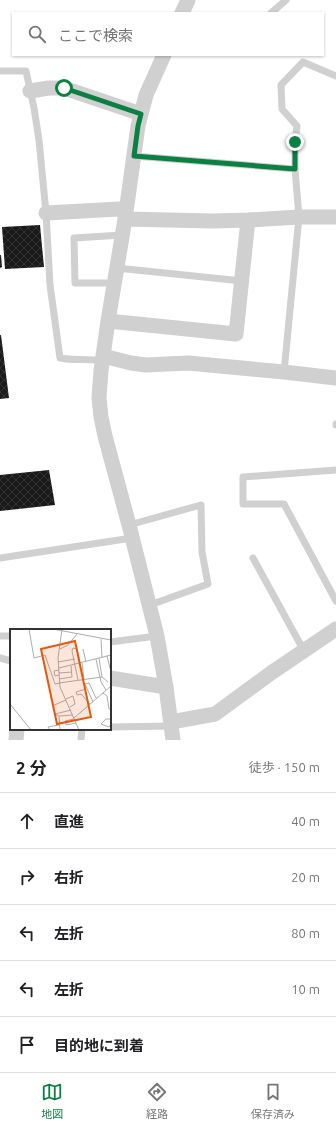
<!DOCTYPE html>
<html lang="ja">
<head>
<meta charset="utf-8">
<style>
	body { margin:0; font-family:Ubuntu,"Noto Sans JP",sans-serif; background:#f2f2f2; color:#202124 }
	.stop { position:absolute; width:12px; height:12px; margin:-9px; border:3px solid #0b8043; border-radius:50%; background:#fff }
	.stop.end { background:#0b8043; border-color:#fff; box-shadow:0 1px 4px #0008 }
	.list { margin:0; padding:0; list-style:none }
	h2 { display:flex; justify-content:space-between; align-items:center; height:52px; margin:0; padding:0 16px; font-size:17px }
	h2 small { font-size:13px; font-weight:400; color:#757577 }
	.list li { display:grid; grid-template-columns:26px 1fr auto; gap:12px; align-items:center; box-sizing:border-box; height:56px; padding:0 16px; border-top:1px solid #e0e0e0 }
	.list b { display:block; font-size:15px; white-space:nowrap }
	.list em { font-size:13px; font-style:normal; color:#757577 }
	.icon { flex:none; width:22px; height:22px; fill:none; stroke:currentColor; stroke-width:2; stroke-linecap:round; stroke-linejoin:round }
	.map { position:relative; flex:none; width:336px; height:740px; overflow:hidden }
	.search { position:absolute; background:#fff; box-shadow:0 1px 3px #0004; left:12px; right:12px; top:12px; height:44px; display:flex; align-items:center; gap:10px; box-sizing:border-box; padding:0 14px; border-radius:0px; color:#757577; font-size:15px }
	.sheet { height:332px; background:#fff }
	nav { display:flex; justify-content:space-around; align-items:center; box-sizing:border-box; height:56px; border-top:1px solid #e0e0e0; background:#fff; font-size:11px; color:#757577 }
	nav a { display:grid; justify-items:center; gap:2px }
	nav .on { color:#0b8043 }
	.map>svg:first-child { display:block }
	.building { fill:url(#building-cross-hatch) }
	.lines { fill:none; stroke-linecap:round; stroke-linejoin:round }
	.lane { stroke:#d0d0d0; stroke-width:7 }
	.street { stroke:#d0d0d0; stroke-width:15 }
	.route { stroke:#0b8043; stroke-width:5 }
	.inset-road { fill:none; stroke:#adadad; stroke-width:1 }
	.view { fill:#e8590c; fill-opacity:0.15; stroke:#e8590c; stroke-width:2 }
	.inset-edge { fill:none; stroke:#333; stroke-width:2 }
</style>
</head>
<body>
<div class="map">
<svg width="336" height="740" viewBox="0 0 336 740">
	<defs>
		<pattern id="building-cross-hatch" width="8" height="8" patternUnits="userSpaceOnUse"><rect width="8" height="8" fill="#1a1a1a"/><path d="M0 0l8 8M0 8l8-8" fill="none" stroke="#333"/></pattern>
	</defs>
	<rect width="100%" height="100%" fill="#fff"/>
	<path class="building" d="M 40,225 L 44,267 L 5,269 L 2,227 Z
		M 0,255 L 1,255 L 2,267 L 0,268 Z
		M 0,335 L 1,335 L 9,398 L 0,399 Z
		M 49,470 L 55,505 L 0,511 L 0,475 Z"/>
	<g class="lines">
		<path class="lane" d="M 271,13 L 286,0
			M 0,71 L 26,71 L 34,108 L 39,140 L 46,213 L 50,285 L 60,358 C 74,361 88,358 102,361
			M 134,156 L 295,169
			M 117,268 L 242,281
			M 114,283 L 75,283 L 74,238 L 122,235
			M 284,372 L 299,217 L 295,169 L 295,142 L 297,126 L 282,109 L 281,85 L 303,62 L 336,76
			M 336,424 L 336,425
			M 336,470 L 243,477 L 243,504 L 284,504 L 336,601
			M 129,525 L 201,505 L 202,552 L 208,584 L 150,605
			M 0,558 L 132,538
			M 253,558 L 304,651
			M 0,636 L 11,636
			M 110,642 L 157,636
			M 0,658 L 11,661
			M 110,727 L 172,726
			M 81,740 L 82,729"/>
		<path class="street" d="M 182,13 L 188,0
			M 164,55 L 146,95 L 138,126 L 125,219 L 108,321 L 101,370 L 99,398 L 101,417 L 105,436 L 129,525 L 157,636 L 166,687 L 173,740
			M 30,91 L 49,88 L 64,88 L 141,114
			M 46,213 L 119,209 L 126,210
			M 125,219 L 213,221 L 248,220 L 299,217 L 336,217
			M 108,321 L 236,334 L 248,220
			M 103,356 L 131,363 L 146,365 L 188,363 L 284,372 L 336,378
			M 110,678 L 166,687
			M 171,722 L 215,714 L 271,673 L 336,629
			M 16,740 L 17,729"/>
	</g>
	<g class="lines">
		<path class="route" d="M 64,88 L 141,114 L 138,126 L 134,156 L 295,169 L 295,142"/>
	</g>
	<g transform="translate(10 629)">
		<rect width="101" height="101" fill="#fff"/>
		<path class="inset-road" d="M 19,0 L 24,29 L 35,26 L 45,55 L 50,54M 43,0 L 101,11M 52,0 L 48,29 L 50,58 L 69,101M 91,10 L 92,29M 50,20 L 58,16 L 67,5M 73,20 L 76,33M 97,27 L 101,43M 89,29 L 92,48 L 98,53M 86,30 L 91,53 L 96,61M 48,33 L 65,30M 72,34 L 74,51M 49,39 L 101,26M 49,41 L 44,42 L 45,47 L 49,46M 49,44 L 62,43M 49,50 L 62,48 L 61,37M 68,51 L 62,22 L 63,19 L 67,20 L 70,34M 49,54 L 92,48M 79,54 L 75,55 L 83,73M 79,54 L 86,69M 76,60 L 66,63 L 67,66 L 71,65 L 80,75M 93,64 L 97,67 L 99,80 L 101,80M 56,70 L 63,67 L 65,75 L 60,78M 0,75 L 21,101M 42,77 L 56,71M 49,87 L 45,85 L 61,81M 64,89 L 101,57M 64,90 L 55,92 L 56,96 L 66,94M 101,90 L 96,90 L 91,95 L 99,98 L 101,95M 40,101 L 38,98 L 49,96M 50,101 L 49,87 L 63,86"/>
		<path class="view" d="M 65,12 L 81,88 L 47,95 L 31,20 Z"/>
		<rect width="101" height="101" class="inset-edge"/>
	</g>
</svg>
<div class="stop" style="left:64px;top:88px"></div>
<div class="stop end" style="left:295px;top:142px"></div>
<div class="search"><svg class="icon" aria-label="search" viewBox="0 0 24 24"><circle cx="10" cy="10" r="6"/><path d="M15 15l6 6"/></svg>ここで検索</div>
</div>
<section class="sheet">
<h2>2 分<small>徒歩 · 150 m</small></h2>
<ul class="list">
<li><svg class="icon" aria-label="ahead" viewBox="0 0 24 24"><path d="M12 20V5M6 11l6-6 6 6"/></svg><div><b>直進</b></div><em>40 m</em></li>
<li><svg class="icon" aria-label="right" viewBox="0 0 24 24"><path d="M7 20v-9h11M14 6l5 5-5 5"/></svg><div><b>右折</b></div><em>20 m</em></li>
<li><svg class="icon" aria-label="left" viewBox="0 0 24 24"><path d="M17 20v-9H6M10 6l-5 5 5 5"/></svg><div><b>左折</b></div><em>80 m</em></li>
<li><svg class="icon" aria-label="left" viewBox="0 0 24 24"><path d="M17 20v-9H6M10 6l-5 5 5 5"/></svg><div><b>左折</b></div><em>10 m</em></li>
<li><svg class="icon" aria-label="arrive" viewBox="0 0 24 24"><path d="M6 21V4h12l-3 4 3 4H6"/></svg><div><b>目的地に到着</b></div></li>
</ul>
</section>
<nav>
<a class="on"><svg class="icon" aria-label="map" viewBox="0 0 24 24"><path d="M3 6l6-2 6 2 6-2v14l-6 2-6-2-6 2zM9 4v14M15 6v14"/></svg>地図</a>
<a><svg class="icon" aria-label="directions" viewBox="0 0 24 24"><path d="M12 3l9 9-9 9-9-9zM9 14v-3h6M13 9l2 2-2 2"/></svg>経路</a>
<a><svg class="icon" aria-label="saved" viewBox="0 0 24 24"><path d="M7 4h10v16l-5-4-5 4z"/></svg>保存済み</a>
</nav>
</body>
</html>
